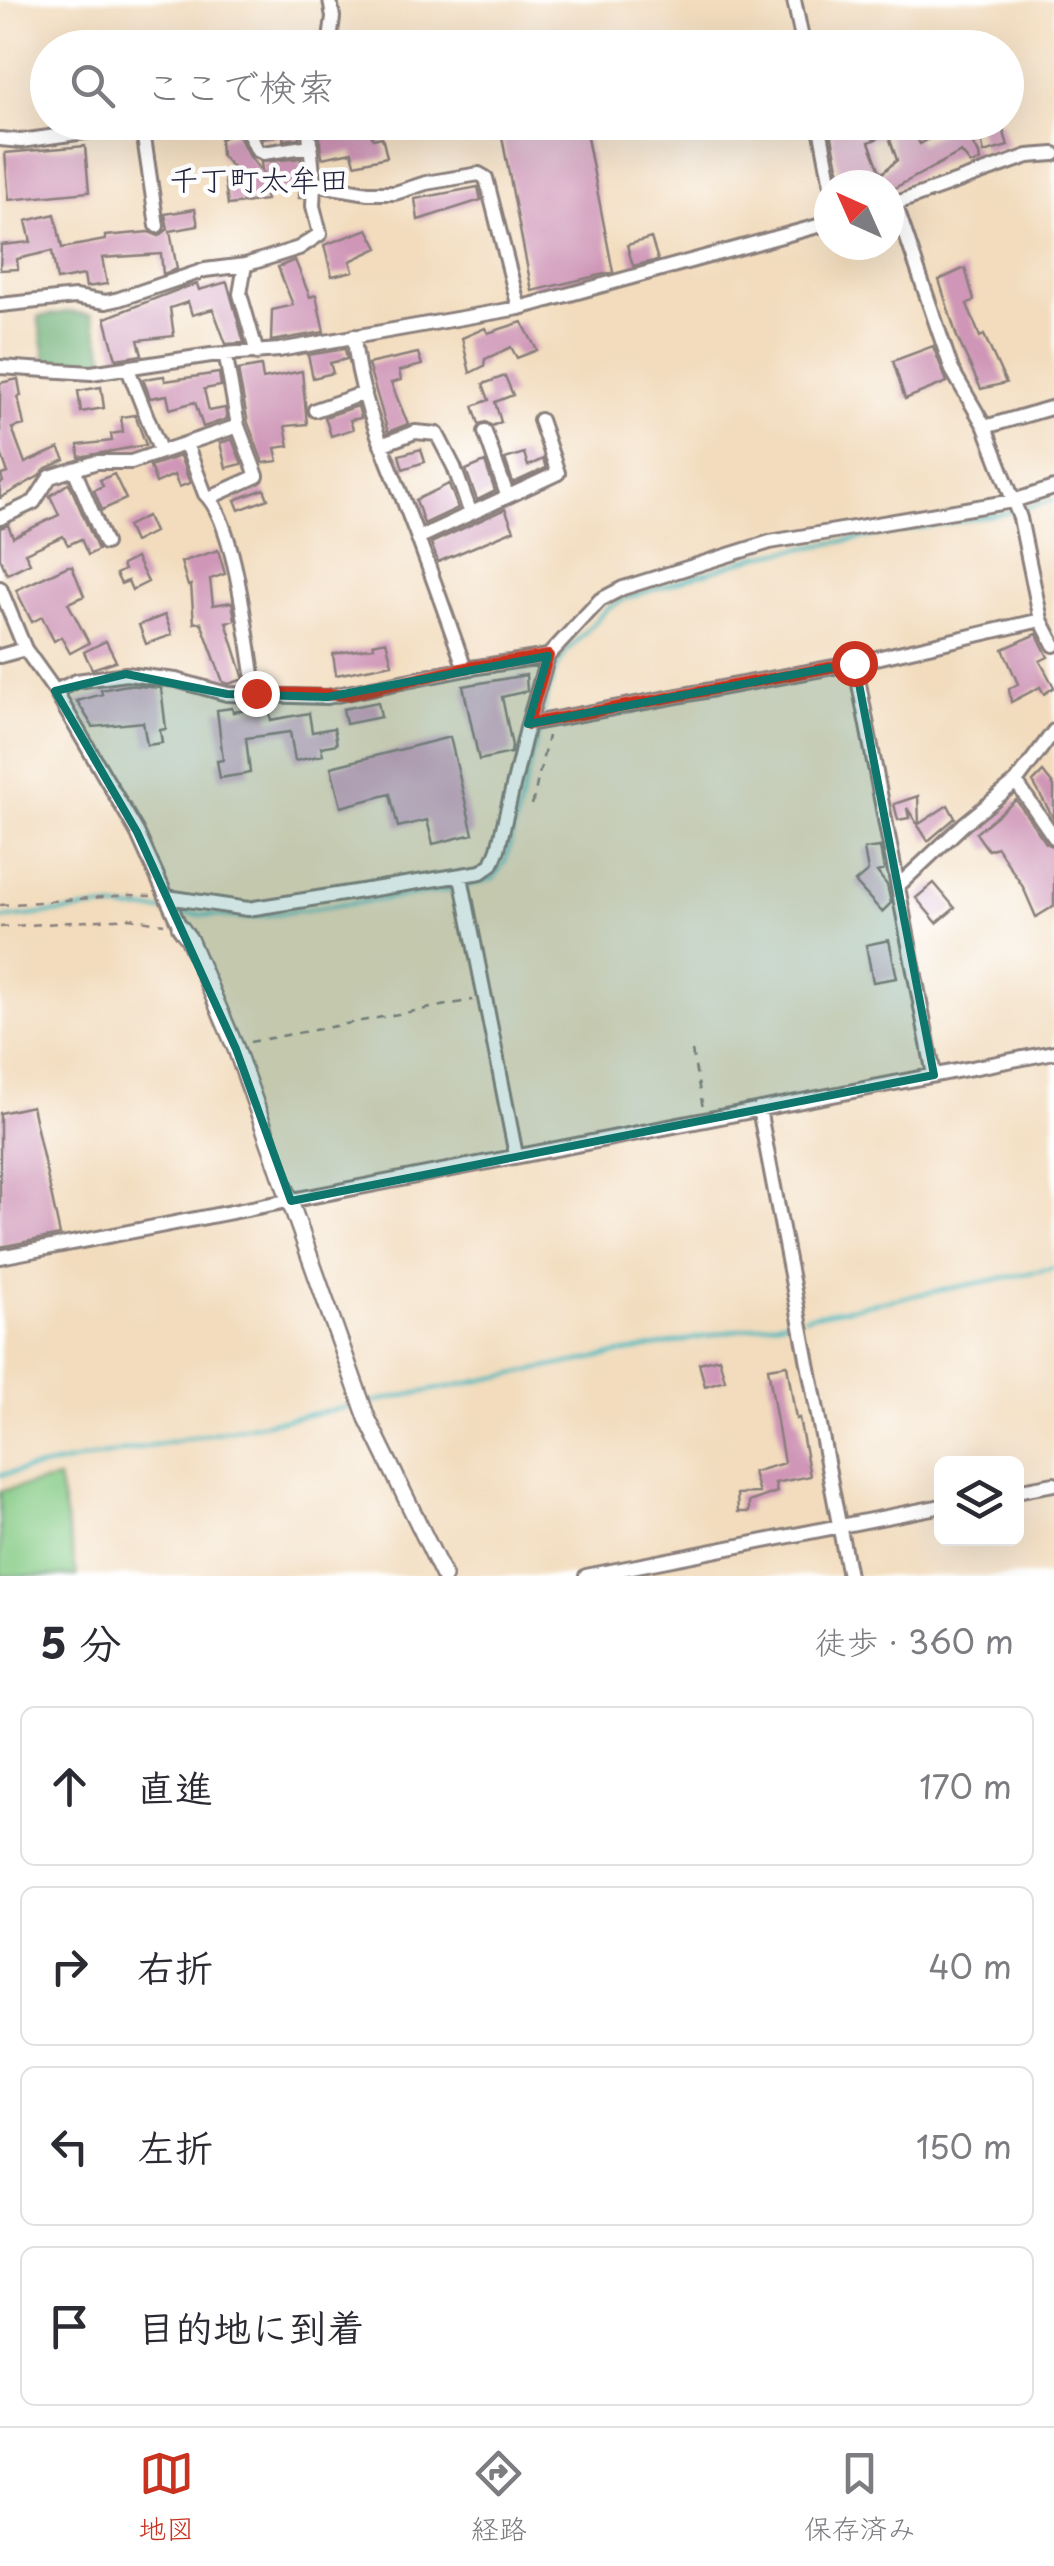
<!DOCTYPE html>
<html lang="ja">
<head>
<meta charset="utf-8">
<style>
	body { margin:0; font-family:"Playpen Sans","Klee One",sans-serif; background:#f7f7f7; color:#2b2b33 }
	.controls { position:absolute; right:30px; bottom:30px; display:grid; overflow:hidden; border-radius:15px; box-shadow:0 10px 40px #0002 }
	.controls button { width:90px; height:90px; display:grid; place-items:center; padding:0; border:0; border-bottom:2px solid #e1e1e2; background:#fff; color:#2b2b33; font:50px sans-serif }
	.compass { position:absolute; left:814px; top:170px; width:90px; height:90px; border-radius:50%; background:#fff; box-shadow:0 10px 40px #0002; rotate:315deg }
	.stop { position:absolute; width:30px; height:30px; margin:-22px; border:8px solid #c8321e; border-radius:50%; background:#fff }
	.stop.end { background:#c8321e; border-color:#fff; box-shadow:0 2px 10px #0008 }
	.list { margin:0; padding:0; list-style:none }
	h2 { display:flex; justify-content:space-between; align-items:center; height:130px; margin:0; padding:0 40px; font-size:42px }
	h2 small { font-size:32px; font-weight:400; color:#7c7c81 }
	.list li { display:grid; grid-template-columns:65px 1fr auto; gap:30px; align-items:center; box-sizing:border-box; height:160px; margin:0 20px 20px; padding:0 20px; border:2px solid #e1e1e2; border-radius:15px }
	.list b { display:block; font-size:38px; white-space:nowrap }
	.list em { font-size:32px; font-style:normal; color:#7c7c81 }
	.icon { flex:none; width:55px; height:55px; fill:none; stroke:currentColor; stroke-width:2; stroke-linecap:round; stroke-linejoin:round }
	.map { position:relative; flex:none; width:1054px; height:1576px; overflow:hidden }
	.search { position:absolute; background:#fff; box-shadow:0 10px 40px #0002; left:30px; right:30px; top:30px; height:110px; display:flex; align-items:center; gap:25px; box-sizing:border-box; padding:0 35px; border-radius:55px; color:#7c7c81; font-size:38px }
	.sheet { height:850px; background:#fff }
	nav { display:flex; justify-content:space-around; align-items:center; box-sizing:border-box; height:140px; border-top:2px solid #e1e1e2; background:#fff; font-size:28px; color:#7c7c81 }
	nav a { display:grid; justify-items:center; gap:5px }
	nav .on { color:#c8321e }
	.map>svg:first-child { display:block }
	.green { fill:#84ca84; stroke:#537660; stroke-width:2.5 }
	.forest { fill:#6bae72; stroke:#466856; stroke-width:2.5 }
	.lines { fill:none; stroke-linecap:round; stroke-linejoin:round }
	.stream { stroke:#48b7bd; stroke-width:4 }
	.building { fill:#cf96b7; fill-rule:evenodd }
	.minor-casing { stroke:#8a7f7c; stroke-width:18 }
	.tertiary-casing { stroke:#8a7f7c; stroke-width:20 }
	.path { stroke:#8a7f7c; stroke-width:2.5; stroke-dasharray:8 8; stroke-linecap:butt }
	.minor { stroke:#fff; stroke-width:12 }
	.tertiary { stroke:#fff; stroke-width:15 }
	.route { stroke:#c8321e; stroke-width:12 }
	.marked { fill:#0f766e; fill-opacity:0.2; stroke:#0f766e; stroke-width:8; stroke-linejoin:round }
	.labels { text-anchor:middle; dominant-baseline:central; stroke-width:9; stroke-linejoin:round; paint-order:stroke }
	.quarter-label { font-size:30px; fill:#22223b; stroke:#fff }
</style>
</head>
<body>
<div class="map">
<svg width="1054" height="1576" viewBox="0 0 1054 1576">
	<rect width="100%" height="100%" fill="#fff"/>
	<filter id="ink" filterUnits="userSpaceOnUse"><feTurbulence type="fractalNoise" baseFrequency=".01" numOctaves="2"/><feDisplacementMap in="SourceGraphic" scale="20" xChannelSelector="R" yChannelSelector="G"/><feConvolveMatrix kernelMatrix="1 2 1 2 8 2 1 2 1" color-interpolation-filters="sRGB"/></filter>
	<filter id="wash" filterUnits="userSpaceOnUse"><feTurbulence type="fractalNoise" baseFrequency=".0048" numOctaves="4" result="noise"/><feDisplacementMap in="SourceGraphic" scale="40" xChannelSelector="R" yChannelSelector="G"/><feGaussianBlur stdDeviation="2.25" result="paint"/><feColorMatrix in="noise" values="0 0 0 0 0 0 0 0 0 0 0 0 0 0 0 0 0 1.4 0 .05"/><feComposite in="paint" operator="in"/></filter>
	<g filter="url(#wash)">
		<rect width="100%" height="100%" fill="#f2dcbd"/>
		<path class="green" d="M 58,1479 L 77,1576 L 0,1576 L 0,1491 Z"/>
		<path class="forest" d="M 67,312 L 92,315 L 108,368 L 47,367 L 38,317 Z"/>
		<g class="lines">
			<path class="stream" d="M 542,716 L 555,671 L 566,652 L 607,609 L 627,598 L 758,556 L 1006,513 L 1054,500
				M 178,913 L 245,918 L 451,890 L 494,878 L 506,859 L 540,725
				M 0,919 L 95,908 L 169,911
				M 804,1317 L 1054,1268
				M 367,1403 L 794,1319
				M 0,1475 L 358,1405"/>
		</g>
		<g id="blocks">
			<path class="building" d="M 255,122 L 298,122 L 299,138 L 283,140 L 284,134 L 263,139 Z
				M 329,122 L 366,122 L 373,139 L 382,137 L 387,157 L 355,164 L 352,152 L 322,158 L 319,134 L 333,132 Z
				M 499,122 L 584,122 L 613,272 L 532,291 Z
				M 829,122 L 909,122 L 920,144 L 959,122 L 979,154 L 980,161 L 971,164 L 961,152 L 889,191 L 889,185 L 853,185 L 855,169 L 840,177 ZM 888,134 L 897,160 L 881,174 L 869,142 Z
				M 977,122 L 1001,122 L 1008,146 L 984,153 Z
				M 237,132 L 248,154 L 262,172 L 261,162 L 301,158 L 303,198 L 299,198 L 299,186 L 265,196 L 266,200 L 228,205 L 224,175 L 238,173 L 221,155 L 220,139 Z
				M 85,146 L 89,192 L 9,200 L 5,153 Z
				M 478,187 L 481,200 L 418,220 L 415,199 Z
				M 195,209 L 198,226 L 170,231 L 177,269 L 163,274 L 161,254 L 102,258 L 107,284 L 86,287 L 84,275 L 57,280 L 52,251 L 17,259 L 18,269 L 0,270 L 1,245 L 31,242 L 26,221 L 55,214 L 62,248 L 105,240 L 105,236 L 149,232 L 159,236 L 168,229 L 165,214 Z
				M 368,229 L 378,248 L 350,261 L 353,271 L 332,276 L 324,245 Z
				M 651,238 L 658,260 L 633,266 L 627,245 Z
				M 295,260 L 310,297 L 316,295 L 324,332 L 271,341 L 272,310 L 293,305 L 278,267 Z
				M 965,268 L 974,300 L 967,304 L 980,337 L 984,335 L 1006,383 L 981,389 L 957,337 L 939,280 Z
				M 227,282 L 244,343 L 226,344 L 213,309 L 192,315 L 188,302 L 170,308 L 174,336 L 138,340 L 142,355 L 116,359 L 105,318 L 180,289 L 197,284 L 199,290 Z
				M 522,322 L 537,350 L 517,358 L 511,347 L 485,359 L 484,366 L 470,373 L 462,338 L 485,328 L 488,333 Z
				M 933,346 L 947,382 L 905,399 L 893,361 Z
				M 345,349 L 347,359 L 330,363 L 333,373 L 313,378 L 308,355 Z
				M 418,353 L 422,365 L 399,371 L 401,380 L 391,383 L 408,424 L 388,432 L 368,364 Z
				M 261,366 L 263,379 L 302,371 L 307,424 L 285,426 L 289,446 L 275,448 L 278,461 L 263,463 L 248,423 L 238,370 Z
				M 219,373 L 221,386 L 204,389 L 209,411 L 225,408 L 227,419 L 203,427 L 195,402 L 170,409 L 167,395 L 150,398 L 143,379 L 164,376 L 165,381 Z
				M 505,376 L 513,395 L 495,402 L 501,422 L 492,426 L 486,422 L 479,424 L 473,406 L 489,400 L 483,384 Z
				M 18,379 L 21,396 L 18,397 L 24,425 L 12,428 L 25,463 L 59,448 L 65,460 L 46,468 L 39,476 L 0,498 L 0,483 L 3,482 L 1,475 L 8,473 L 0,450 L 0,383 Z
				M 101,387 L 104,408 L 81,412 L 78,391 Z
				M 358,406 L 361,418 L 350,420 L 353,429 L 331,436 L 325,417 Z
				M 135,415 L 146,445 L 79,457 L 78,445 L 112,441 L 111,434 L 123,432 L 121,417 Z
				M 232,439 L 242,464 L 226,468 L 220,443 Z
				M 421,449 L 425,462 L 403,469 L 399,455 Z
				M 524,453 L 528,466 L 543,459 L 546,468 L 513,483 L 505,459 Z
				M 180,456 L 190,483 L 179,487 L 174,475 L 156,483 L 150,466 Z
				M 485,462 L 495,491 L 477,500 L 466,470 Z
				M 114,474 L 126,499 L 102,510 L 94,490 L 103,486 L 100,480 Z
				M 69,483 L 98,550 L 88,555 L 81,539 L 68,545 L 63,536 L 25,553 L 30,563 L 7,574 L 0,558 L 0,528 L 8,525 L 13,537 L 59,515 L 50,496 Z
				M 449,484 L 458,508 L 424,524 L 416,500 Z
				M 264,489 L 268,499 L 239,510 L 235,500 Z
				M 505,509 L 514,530 L 438,562 L 431,543 Z
				M 147,516 L 154,532 L 134,542 L 127,526 Z
				M 218,550 L 225,574 L 210,579 L 213,605 L 232,602 L 235,620 L 226,622 L 244,679 L 229,684 L 223,682 L 201,622 L 194,623 L 191,585 L 188,586 L 181,562 Z
				M 136,558 L 148,582 L 132,590 L 128,581 L 121,584 L 116,574 L 124,570 L 122,565 Z
				M 68,566 L 72,566 L 84,596 L 68,603 L 89,643 L 70,653 L 61,637 L 54,641 L 42,617 L 32,622 L 16,590 Z
				M 165,615 L 172,635 L 146,644 L 139,625 Z
				M 1037,634 L 1048,657 L 1040,661 L 1054,687 L 1044,694 L 1040,687 L 1011,702 L 1009,689 L 1018,684 L 1003,649 Z
				M 106,641 L 116,661 L 92,669 L 84,652 Z
				M 386,641 L 392,664 L 336,675 L 333,654 L 374,647 L 373,644 Z
				M 526,675 L 527,691 L 502,697 L 512,746 L 511,753 L 479,760 L 463,686 Z
				M 127,685 L 161,688 L 166,729 L 160,730 L 162,743 L 147,745 L 143,722 L 93,727 L 77,701 L 102,694 L 101,690 Z
				M 378,702 L 381,717 L 346,724 L 343,709 Z
				M 269,707 L 271,720 L 309,713 L 312,732 L 334,728 L 337,744 L 321,747 L 323,755 L 295,761 L 290,732 L 246,738 L 250,773 L 220,778 L 217,761 L 223,760 L 217,710 L 232,708 L 233,712 Z
				M 450,737 L 473,834 L 433,844 L 427,820 L 398,827 L 390,794 L 341,807 L 331,767 Z
				M 1043,772 L 1054,786 L 1054,819 L 1033,782 Z
				M 918,796 L 919,824 L 948,805 L 955,818 L 928,841 L 907,808 L 909,818 L 898,820 L 894,804 Z
				M 1016,800 L 1046,843 L 1054,847 L 1054,906 L 1036,917 L 1023,887 L 997,847 L 988,850 L 976,833 Z
				M 880,847 L 884,870 L 877,872 L 887,885 L 891,903 L 882,912 L 855,882 L 868,871 L 864,849 Z
				M 934,883 L 955,908 L 937,923 L 916,898 Z
				M 889,940 L 897,978 L 873,982 L 866,945 Z
				M 32,1106 L 60,1235 L 0,1247 L 0,1113 Z
				M 719,1358 L 725,1380 L 705,1386 L 699,1363 Z
				M 787,1365 L 796,1419 L 799,1418 L 810,1476 L 775,1483 L 777,1492 L 749,1502 L 749,1512 L 738,1512 L 737,1494 L 759,1493 L 753,1472 L 784,1463 L 768,1368 Z"/>
		</g>
	</g>
	<g filter="url(#ink)">
		<use href="#blocks" fill-opacity="0" stroke="#8a7f7c" stroke-width="2.5"/>
		<g class="lines">
			<g class="minor-casing">
				<path id="minor" d="M 794,0 L 804,48
					M 329,48 L 333,17 L 330,0
					M 244,122 L 257,150 L 263,153 L 311,146
					M 308,122 L 314,184 L 368,193 L 395,193 L 426,183 L 479,174 L 486,178 L 519,308
					M 819,122 L 831,185
					M 142,124 L 157,226
					M 0,139 L 21,141 L 155,122
					M 895,203 L 952,370 L 985,427 L 1020,518 L 1041,620 L 1054,645
					M 891,205 L 1028,156 L 1054,154
					M 245,265 L 240,294 L 257,353
					M 0,305 L 75,297 L 106,302 L 119,299 L 205,270 L 245,265 L 299,248 L 320,234 L 313,206 L 314,184
					M 354,336 C 358,396 385,452 406,507 C 427,560 446,615 465,669
					M 0,367 L 91,373 L 211,355 L 279,350 L 519,308 L 829,223
					M 128,369 L 160,450
					M 315,410 L 365,393
					M 985,427 L 1054,407
					M 485,432 L 507,495
					M 186,444 L 205,494 C 236,523 248,648 256,693
					M 381,445 L 415,432 L 437,434 L 454,467 L 470,511
					M 74,469 L 105,543
					M 211,500 L 217,494 L 257,476 L 238,426 L 226,357
					M 0,518 L 34,502 L 50,477 L 97,462 L 131,462 L 238,426
					M 418,538 L 558,473 L 540,420
					M 0,588 L 25,649 L 55,691 L 137,832 L 180,927
					M 1041,620 L 855,663 L 528,724 L 548,656 L 600,600 L 623,588 L 770,542 L 1013,501 L 1054,488
					M 0,656 L 25,649
					M 855,663 L 934,1075
					M 55,691 L 77,681 L 126,674 L 176,680 L 227,694 L 327,697 L 465,669 L 548,656
					M 1016,782 L 1054,837
					M 461,877 L 516,1155
					M 898,886 L 964,824 L 1016,782 L 1054,731
					M 167,897 L 248,909 L 481,872 L 492,864 L 498,849 L 528,724
					M 759,1109 L 849,1576
					M 0,1257 L 1054,1052
					M 1016,1491 L 1054,1484
					M 586,1576 L 942,1506"/>
			</g>
			<g class="tertiary-casing">
				<path id="tertiary" d="M 180,927 L 189,939 L 236,1049 L 367,1418 L 444,1576"/>
			</g>
			<path class="path" d="M 532,805 L 548,736
				M 0,905 L 129,895 L 151,896
				M 0,927 L 130,918 L 164,924
				M 250,1042 L 473,1000
				M 692,1051 L 703,1108"/>
			<use href="#minor" class="minor"/>
			<use href="#tertiary" class="tertiary"/>
		</g>
	</g>
	<g class="lines" filter="url(#ink)">
		<path class="route" d="M 256,693 L 348,695 L 465,668 L 548,656 L 528,724 L 854,663"/>
	</g>
	<path class="marked" d="M 548,656 L 528,724 L 855,663 L 934,1075 L 291,1201 L 236,1049 L 137,832 L 55,691 L 126,674 L 227,694 L 327,697 Z"/>
	<g class="labels">
		<g class="quarter-label">
			<text x="259" y="178">千丁町太牟田</text>
		</g>
	</g>
</svg>
<div class="controls">
<button><svg class="icon" aria-label="layers" viewBox="0 0 24 24"><path d="M12 4l9 5-9 5-9-5zM3 14l9 5 9-5"/></svg></button>
</div>
<svg class="compass" viewBox="-18 -18 36 36"><path d="M0-13l5 13h-10z" fill="#e53935"/><path d="M0 13l5-13h-10z" fill="#7c7c81"/></svg>
<div class="stop" style="left:854px;top:663px"></div>
<div class="stop end" style="left:256px;top:693px"></div>
<div class="search"><svg class="icon" aria-label="search" viewBox="0 0 24 24"><circle cx="10" cy="10" r="6"/><path d="M15 15l6 6"/></svg>ここで検索</div>
</div>
<section class="sheet">
<h2>5 分<small>徒歩 · 360 m</small></h2>
<ul class="list">
<li><svg class="icon" aria-label="ahead" viewBox="0 0 24 24"><path d="M12 20V5M6 11l6-6 6 6"/></svg><div><b>直進</b></div><em>170 m</em></li>
<li><svg class="icon" aria-label="right" viewBox="0 0 24 24"><path d="M7 20v-9h11M14 6l5 5-5 5"/></svg><div><b>右折</b></div><em>40 m</em></li>
<li><svg class="icon" aria-label="left" viewBox="0 0 24 24"><path d="M17 20v-9H6M10 6l-5 5 5 5"/></svg><div><b>左折</b></div><em>150 m</em></li>
<li><svg class="icon" aria-label="arrive" viewBox="0 0 24 24"><path d="M6 21V4h12l-3 4 3 4H6"/></svg><div><b>目的地に到着</b></div></li>
</ul>
</section>
<nav>
<a class="on"><svg class="icon" aria-label="map" viewBox="0 0 24 24"><path d="M3 6l6-2 6 2 6-2v14l-6 2-6-2-6 2zM9 4v14M15 6v14"/></svg>地図</a>
<a><svg class="icon" aria-label="directions" viewBox="0 0 24 24"><path d="M12 3l9 9-9 9-9-9zM9 14v-3h6M13 9l2 2-2 2"/></svg>経路</a>
<a><svg class="icon" aria-label="saved" viewBox="0 0 24 24"><path d="M7 4h10v16l-5-4-5 4z"/></svg>保存済み</a>
</nav>
</body>
</html>
